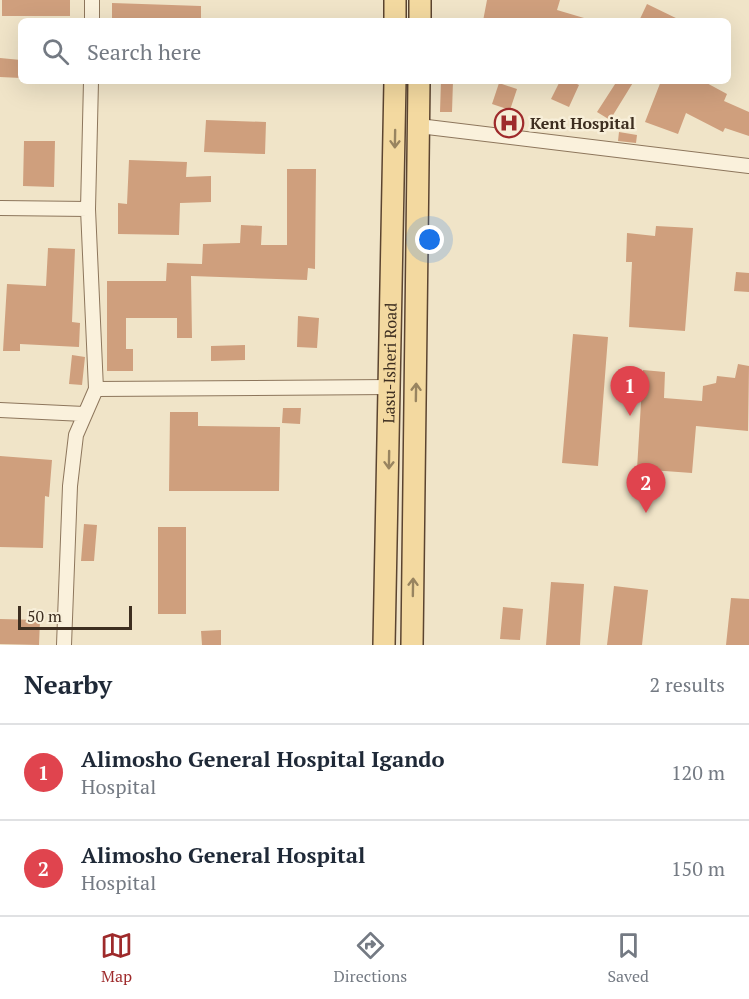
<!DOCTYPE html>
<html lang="en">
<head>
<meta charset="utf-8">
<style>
	body { margin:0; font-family:"PT Serif",serif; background:#f6f6f7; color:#1f2937 }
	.scale { position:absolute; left:18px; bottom:15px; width:114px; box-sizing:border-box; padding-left:6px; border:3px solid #3d2e20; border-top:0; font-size:16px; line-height:21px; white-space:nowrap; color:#3d2e20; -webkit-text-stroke:4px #f7eed8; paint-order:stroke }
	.you { position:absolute; left:430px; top:240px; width:21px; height:21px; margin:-15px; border:4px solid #fff; border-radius:50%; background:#1a73e8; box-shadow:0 0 0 9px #1a73e833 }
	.badge { display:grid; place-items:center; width:39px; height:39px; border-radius:50%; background:#9e2a2b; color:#fff; font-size:20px; font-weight:700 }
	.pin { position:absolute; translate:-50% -50px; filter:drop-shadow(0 2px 3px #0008) }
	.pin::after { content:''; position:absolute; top:32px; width:21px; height:18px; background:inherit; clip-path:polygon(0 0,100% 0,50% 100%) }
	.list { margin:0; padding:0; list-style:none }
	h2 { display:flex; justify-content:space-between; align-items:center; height:78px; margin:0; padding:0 24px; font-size:26px }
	h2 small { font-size:20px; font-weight:400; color:#747a83 }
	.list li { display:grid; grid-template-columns:39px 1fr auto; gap:18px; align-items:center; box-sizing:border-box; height:96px; padding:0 24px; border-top:2px solid #e0e1e3 }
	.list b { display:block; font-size:22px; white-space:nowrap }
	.list p { margin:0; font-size:20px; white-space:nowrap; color:#747a83 }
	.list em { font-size:20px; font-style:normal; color:#747a83 }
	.icon { flex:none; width:33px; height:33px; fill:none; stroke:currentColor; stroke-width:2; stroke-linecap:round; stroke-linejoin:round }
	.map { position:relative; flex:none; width:749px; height:645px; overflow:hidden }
	.search { position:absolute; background:#fff; box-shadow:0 6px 24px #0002; left:18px; right:18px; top:18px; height:66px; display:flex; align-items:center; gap:15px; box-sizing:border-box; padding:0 21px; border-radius:9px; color:#747a83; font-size:22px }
	.sheet { height:270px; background:#fff }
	nav { display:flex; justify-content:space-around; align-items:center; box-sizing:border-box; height:84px; border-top:2px solid #e0e1e3; background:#fff; font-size:16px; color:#747a83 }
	nav a { display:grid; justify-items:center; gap:3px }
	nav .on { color:#9e2a2b }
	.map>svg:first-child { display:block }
	.building { fill:#cf9f7d }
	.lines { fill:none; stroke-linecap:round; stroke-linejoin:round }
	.street-casing { stroke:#8d765c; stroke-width:16 }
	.primary-casing { stroke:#5b4430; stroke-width:24 }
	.street { stroke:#faf1dc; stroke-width:14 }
	.primary { stroke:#f3d9a0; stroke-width:21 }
	.oneway { stroke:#988460 }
	.labels { text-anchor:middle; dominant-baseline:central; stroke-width:5; stroke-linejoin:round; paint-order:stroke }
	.poi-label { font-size:16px; font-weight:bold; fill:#3d2e20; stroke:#f7eed8; text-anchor:start }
	.street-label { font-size:16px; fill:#3d2e20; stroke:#f7eed8 }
</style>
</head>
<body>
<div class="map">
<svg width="749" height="645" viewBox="0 0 749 645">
	<rect width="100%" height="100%" fill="#f0e4c8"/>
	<path class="building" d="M 2,0 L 70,0 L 70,16 L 2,16 Z
		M 487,0 L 560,0 L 557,10 L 584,18 L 583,21 L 483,21 Z
		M 112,3 L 201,6 L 201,21 L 112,21 Z
		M 647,4 L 682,21 L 639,21 Z
		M 0,58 L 21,60 L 21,78 L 0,77 Z
		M 441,81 L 453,81 L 452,112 L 440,112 Z
		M 560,81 L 571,81 L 579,85 L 569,107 L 551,99 Z
		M 617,81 L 634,81 L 610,120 L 597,112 Z
		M 661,81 L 703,81 L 727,94 L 724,101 L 749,112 L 749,136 L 725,128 L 723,132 L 686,113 L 678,134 L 645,122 Z
		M 499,83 L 517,89 L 510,110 L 492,104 Z
		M 206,120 L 266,122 L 265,154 L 204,152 Z
		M 619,132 L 637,135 L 636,143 L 618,141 Z
		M 24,141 L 55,141 L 54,187 L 23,186 Z
		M 129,160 L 187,162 L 186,177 L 211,176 L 211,202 L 180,203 L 179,235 L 118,234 L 118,203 L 127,204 Z
		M 287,169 L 316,169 L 315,269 L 308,268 L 307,280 L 191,276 L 192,338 L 177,338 L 177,318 L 126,318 L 126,349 L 133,349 L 133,371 L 107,371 L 107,281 L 166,281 L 167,263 L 202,264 L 203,244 L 240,243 L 241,225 L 262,226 L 261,245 L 287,245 Z
		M 656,226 L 693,228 L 685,331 L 629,327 L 632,262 L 626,262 L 627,233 L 655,236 Z
		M 48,248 L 75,249 L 72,322 L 80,323 L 79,347 L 20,344 L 20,351 L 3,351 L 7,284 L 46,286 Z
		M 736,272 L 749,273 L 749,292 L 734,291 Z
		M 298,316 L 319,318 L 317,348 L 297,347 Z
		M 573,334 L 608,337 L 598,466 L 562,463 Z
		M 245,345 L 245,360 L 211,361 L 211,346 Z
		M 72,355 L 85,357 L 82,385 L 69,384 Z
		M 738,364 L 749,366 L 748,431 L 696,426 L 692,473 L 637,469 L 643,370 L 665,372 L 664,398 L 702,401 L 703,386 L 716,383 L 717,376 L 735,378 Z
		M 283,408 L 301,408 L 300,424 L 282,423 Z
		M 170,412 L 198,412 L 198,426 L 280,427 L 279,491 L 169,491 Z
		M 0,456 L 52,460 L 49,497 L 45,496 L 43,548 L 0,547 Z
		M 84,524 L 97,525 L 94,561 L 81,561 Z
		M 158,527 L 186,527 L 186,614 L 158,614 Z
		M 551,582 L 584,584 L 580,645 L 546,645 Z
		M 614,586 L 648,590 L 642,645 L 607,645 Z
		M 731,598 L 749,599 L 749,645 L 726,645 Z
		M 503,607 L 523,609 L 520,640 L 500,639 Z
		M 0,619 L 40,620 L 39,645 L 0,644 Z
		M 221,630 L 221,645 L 202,645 L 201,631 Z"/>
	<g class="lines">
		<g class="street-casing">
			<path id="street" d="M 92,21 L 92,0
				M 419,126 L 749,166
				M 0,208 L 88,209
				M 96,389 L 390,387
				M 0,410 L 84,414
				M 64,645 L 70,486 L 76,435 L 96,389 L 88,209 L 91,81"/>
		</g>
		<g class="primary-casing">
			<g id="primary">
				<path d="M 395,0 L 395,21"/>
				<path d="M 420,21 L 420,0"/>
				<path id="s1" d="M 384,645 L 395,81"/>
				<path d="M 412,645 L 419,81"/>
			</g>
		</g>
		<use href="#street" class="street"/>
		<use href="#primary" class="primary"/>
	</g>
	<defs><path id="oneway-shaft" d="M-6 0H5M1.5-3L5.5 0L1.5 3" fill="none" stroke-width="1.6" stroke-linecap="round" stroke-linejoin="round" transform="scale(1.5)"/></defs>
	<g class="oneway">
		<use href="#oneway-shaft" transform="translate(395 139) rotate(91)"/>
		<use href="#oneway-shaft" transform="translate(416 392) rotate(-89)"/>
		<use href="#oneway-shaft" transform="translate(389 460) rotate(91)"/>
		<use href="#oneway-shaft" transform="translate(413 587) rotate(-89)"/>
	</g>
	<defs>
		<g id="hospital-ring" transform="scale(1.5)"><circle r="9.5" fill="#f7eed8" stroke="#9e2a2b" stroke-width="1.5"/><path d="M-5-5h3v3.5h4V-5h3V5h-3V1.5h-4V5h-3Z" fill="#9e2a2b"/></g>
	</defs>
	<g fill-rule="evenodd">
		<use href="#hospital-ring" x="509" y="123"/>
	</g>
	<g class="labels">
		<g class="poi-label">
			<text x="530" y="123">Kent Hospital</text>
		</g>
		<g class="street-label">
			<text stroke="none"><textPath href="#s1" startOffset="282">Lasu-Isheri Road</textPath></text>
		</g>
	</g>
</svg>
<div class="scale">50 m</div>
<div class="you"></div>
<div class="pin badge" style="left:630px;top:416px;background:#e0444e">1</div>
<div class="pin badge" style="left:646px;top:513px;background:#e0444e">2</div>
<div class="search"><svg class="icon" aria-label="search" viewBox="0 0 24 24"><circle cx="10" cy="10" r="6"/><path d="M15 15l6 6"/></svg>Search here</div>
</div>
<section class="sheet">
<h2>Nearby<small>2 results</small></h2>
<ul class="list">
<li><span class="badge" style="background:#e0444e">1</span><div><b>Alimosho General Hospital Igando</b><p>Hospital</p></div><em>120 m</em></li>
<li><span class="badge" style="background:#e0444e">2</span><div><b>Alimosho General Hospital</b><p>Hospital</p></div><em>150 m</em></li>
</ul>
</section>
<nav>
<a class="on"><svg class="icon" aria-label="map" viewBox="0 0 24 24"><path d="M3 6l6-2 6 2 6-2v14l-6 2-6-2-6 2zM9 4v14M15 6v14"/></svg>Map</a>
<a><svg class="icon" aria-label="directions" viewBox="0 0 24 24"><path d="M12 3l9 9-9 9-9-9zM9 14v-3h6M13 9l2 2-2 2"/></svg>Directions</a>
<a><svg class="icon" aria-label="saved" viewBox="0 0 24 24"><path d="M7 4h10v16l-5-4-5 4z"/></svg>Saved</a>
</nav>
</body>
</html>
